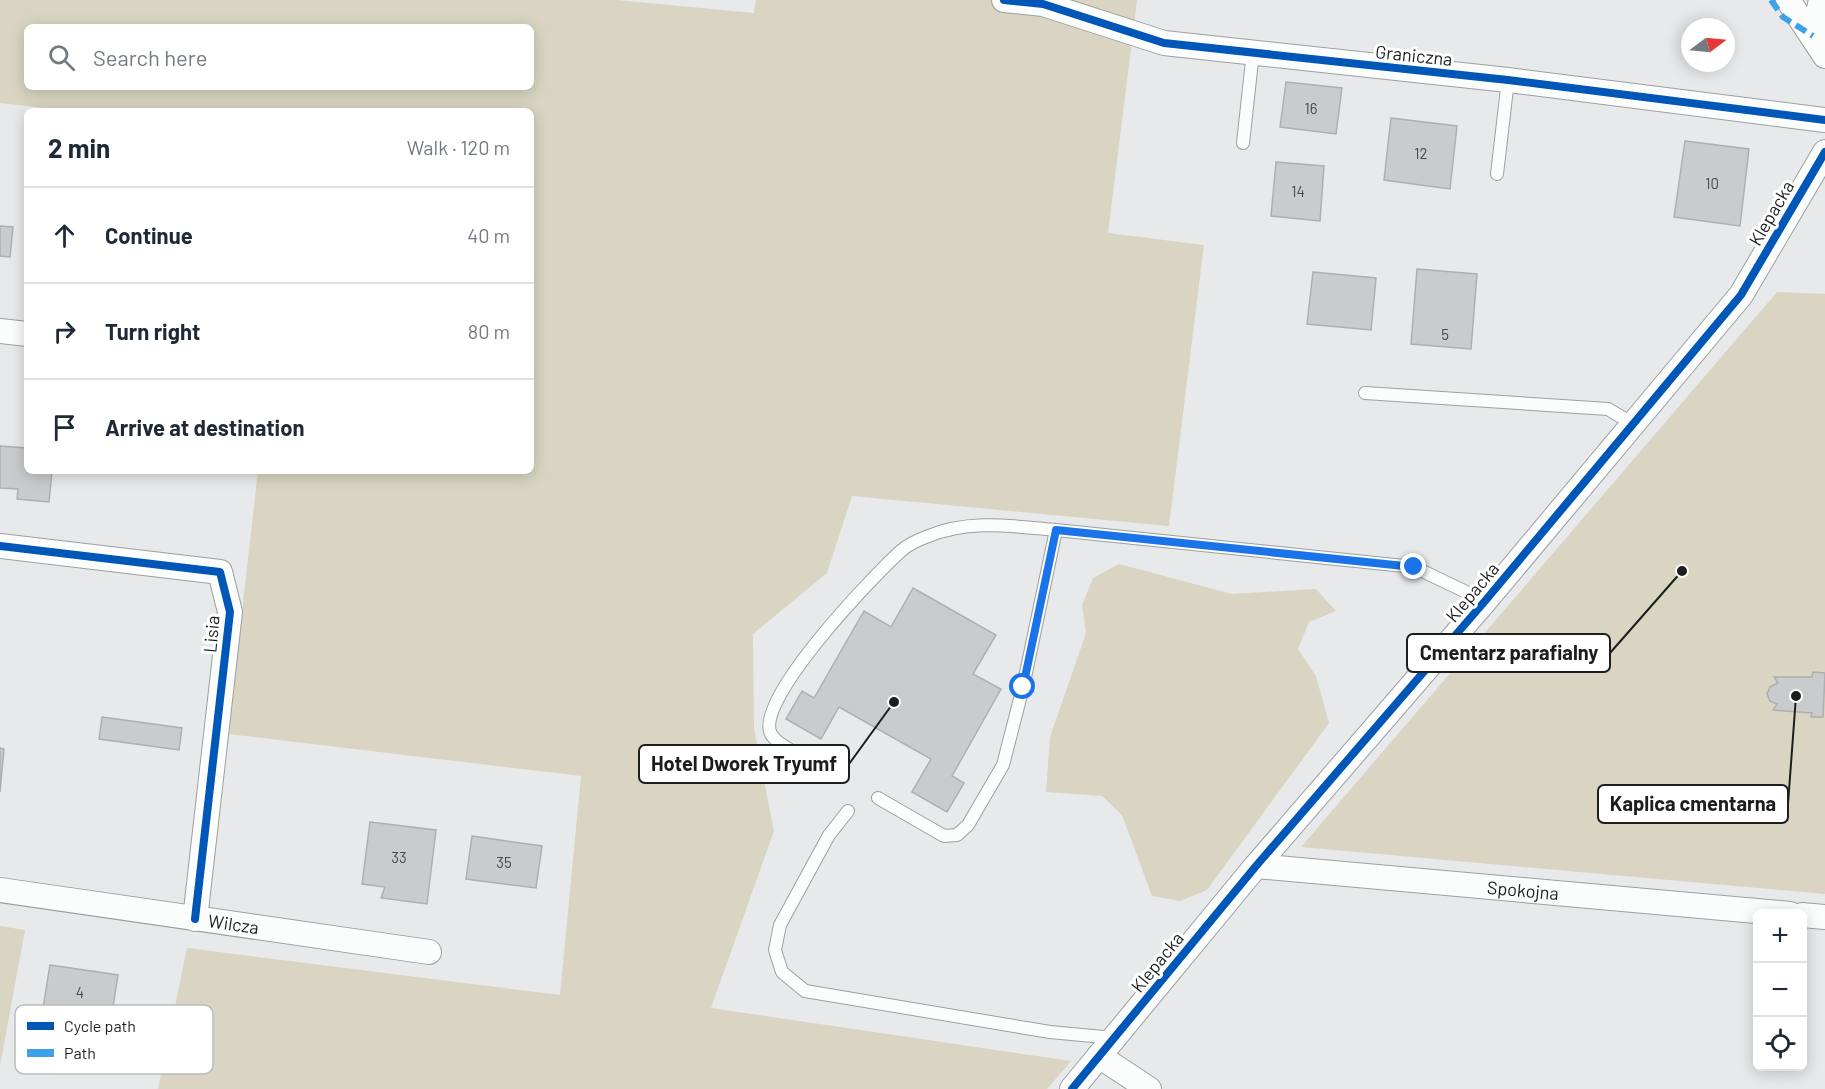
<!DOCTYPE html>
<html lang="en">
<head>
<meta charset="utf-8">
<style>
	body { margin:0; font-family:Barlow,sans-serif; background:#f6f6f7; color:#1f2937 }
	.controls { position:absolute; right:18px; bottom:18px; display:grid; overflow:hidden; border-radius:9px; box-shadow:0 3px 15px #0003 }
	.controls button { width:54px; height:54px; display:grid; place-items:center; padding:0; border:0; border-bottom:2px solid #e0e1e3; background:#fff; color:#1f2937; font:30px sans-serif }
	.compass { position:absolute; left:1681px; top:18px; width:54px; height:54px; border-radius:50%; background:#fff; box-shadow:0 3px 15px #0003; rotate:74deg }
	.stop { position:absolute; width:18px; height:18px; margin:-14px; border:4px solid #1a73e8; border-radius:50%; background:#fff }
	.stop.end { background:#1a73e8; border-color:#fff; box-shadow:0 2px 6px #0008 }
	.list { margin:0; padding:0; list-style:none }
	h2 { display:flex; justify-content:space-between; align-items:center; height:78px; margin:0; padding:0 24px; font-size:26px }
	h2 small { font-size:20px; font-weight:400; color:#747a83 }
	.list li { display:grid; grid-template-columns:39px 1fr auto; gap:18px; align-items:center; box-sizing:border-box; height:96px; padding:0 24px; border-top:2px solid #e0e1e3 }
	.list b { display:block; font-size:22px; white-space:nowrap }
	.list em { font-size:20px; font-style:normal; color:#747a83 }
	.icon { flex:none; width:33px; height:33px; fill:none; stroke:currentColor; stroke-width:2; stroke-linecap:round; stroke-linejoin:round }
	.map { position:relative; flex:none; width:1825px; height:1089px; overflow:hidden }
	.search { position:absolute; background:#fff; box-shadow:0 3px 15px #0003; left:24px; top:24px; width:510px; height:66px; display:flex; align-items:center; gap:15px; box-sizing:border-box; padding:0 21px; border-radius:9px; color:#747a83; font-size:22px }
	.panel { position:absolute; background:#fff; box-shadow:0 3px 15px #0003; left:24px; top:108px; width:510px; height:366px; border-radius:9px }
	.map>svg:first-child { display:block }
	.green { fill:#d9d5c2; fill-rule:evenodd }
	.building { fill:#c9cbcc; stroke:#adafb0; stroke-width:1.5 }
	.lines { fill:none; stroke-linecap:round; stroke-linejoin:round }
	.lane-casing { stroke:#9d9fa0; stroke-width:14 }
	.street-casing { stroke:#9d9fa0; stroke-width:26 }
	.lane { stroke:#fbfcfc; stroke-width:12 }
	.street { stroke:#fbfcfc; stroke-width:24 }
	.quiet { stroke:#3da2ea; stroke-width:6; stroke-dasharray:12 6; stroke-linecap:butt }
	.cycleway-casing { stroke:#fff; stroke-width:11 }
	.cycleway { stroke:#0057b8; stroke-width:8 }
	.route { stroke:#1a73e8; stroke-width:8 }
	.labels { text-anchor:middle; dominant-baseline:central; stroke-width:6; stroke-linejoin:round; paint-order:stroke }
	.number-label { font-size:15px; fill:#47494a }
	.street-label { font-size:18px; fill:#1c1e1e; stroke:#fff }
	.key { fill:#fff; stroke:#bbbcbc; stroke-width:1.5 }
	.key-label { font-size:16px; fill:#1c1e1e }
	.leader { fill:none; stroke:#1c1e1e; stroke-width:2 }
	.callout-dot { fill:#1c1e1e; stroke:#fff; stroke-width:2 }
	.callout { fill:#fff; stroke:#1c1e1e; stroke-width:2 }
	.callout-label { font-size:20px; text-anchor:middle; font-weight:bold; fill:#1c1e1e }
</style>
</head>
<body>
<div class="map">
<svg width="1825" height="1089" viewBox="0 0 1825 1089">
	<rect width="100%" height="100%" fill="#e7e9eb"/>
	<path class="green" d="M 0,0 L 617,0 L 754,13 L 756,0 L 1137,0 L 1108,233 L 1204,245 L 1169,526 L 852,496 L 827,573 L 753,634 L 754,729 L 774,831 L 711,1008 L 1071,1061 L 1047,1089 L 158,1089 L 187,948 L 560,995 L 581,776 L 228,734 L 258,471 L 531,471 L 531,111 L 71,111 L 0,103 ZM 27,27 L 531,27 L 531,87 L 27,87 Z
		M 1777,292 L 1825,294 L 1825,894 L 1301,847 Z
		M 1119,564 L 1232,594 L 1316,589 L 1336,611 L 1309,622 L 1298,649 L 1316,676 L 1329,723 L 1207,890 L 1180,901 L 1152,896 L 1122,815 L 1102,796 L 1046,792 L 1050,737 L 1086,633 L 1082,605 L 1093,578 Z
		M 0,926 L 25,930 L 0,1066 Z"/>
	<path class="building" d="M 1286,82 L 1342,88 L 1336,134 L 1280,127 Z
		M 1391,118 L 1457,126 L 1450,189 L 1384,180 Z
		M 1685,141 L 1749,149 L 1740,226 L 1674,217 Z
		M 1276,162 L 1324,166 L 1320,221 L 1271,216 Z
		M 0,226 L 13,227 L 10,257 L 0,256 Z
		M 1417,269 L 1477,274 L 1471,349 L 1411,344 Z
		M 1313,272 L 1376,278 L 1371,330 L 1307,324 Z
		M 0,446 L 27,448 L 27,471 L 52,471 L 49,502 L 17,499 L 18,489 L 0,488 Z
		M 913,588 L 996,635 L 973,674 L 1001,689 L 952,776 L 964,783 L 947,812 L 912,792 L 931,759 L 839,707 L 821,739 L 786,719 L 802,691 L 814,698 L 864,611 L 891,627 Z
		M 1813,672 L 1825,673 L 1823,717 L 1811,717 L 1812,713 L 1773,710 L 1777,704 L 1770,701 L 1767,694 L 1770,687 L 1778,683 L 1774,677 L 1812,677 Z
		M 102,717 L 182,728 L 179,750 L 99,739 Z
		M 0,748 L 4,749 L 0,792 Z
		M 370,822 L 436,830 L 427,904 L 381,898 L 385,887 L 362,884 Z
		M 472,836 L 542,846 L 536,888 L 466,879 Z
		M 50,965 L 118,975 L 111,1019 L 43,1008 Z"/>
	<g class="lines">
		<g class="lane-casing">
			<path id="lane" d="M 1243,143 L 1253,52
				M 1497,174 L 1508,80
				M 1365,393 L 1608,409 L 1633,424
				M 838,772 C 822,765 779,749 771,734 C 753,701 875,574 902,550 C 908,545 918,540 926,537 C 968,519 1012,526 1056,530
				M 878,798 L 944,836 L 957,835 L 968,825 L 1003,765 L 1023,687 L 1056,530 L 1414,567 L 1485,601
				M 848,811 L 829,835 L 780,925 L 775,950 L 782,972 L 805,991 L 1050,1032 L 1114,1038"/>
		</g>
		<g class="street-casing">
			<g id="street">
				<path d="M 1004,0 L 1043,4 L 1164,43 L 1508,80 L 1825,120"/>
				<path d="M 1788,0 L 1825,56"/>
				<path d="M 1813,36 L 1821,0"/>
				<path d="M 0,331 L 27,334"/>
				<path d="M 0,546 L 220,572 L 230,612 L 195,919"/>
				<path id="s1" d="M 1256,866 L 1790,914"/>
				<path id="s2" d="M 0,890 L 429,952"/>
				<path d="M 1802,915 L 1825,917"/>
				<path d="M 1099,1056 L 1149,1089"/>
				<path d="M 1072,1089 L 1256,866 L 1485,601 L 1741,295 L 1825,152"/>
			</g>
		</g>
		<use href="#lane" class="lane"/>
		<use href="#street" class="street"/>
		<path class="quiet" d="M 1771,0 L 1783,17 L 1813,36"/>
		<g class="cycleway-casing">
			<path id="cycleway" d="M 1004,0 L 1043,4 L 1164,43 L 1508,80 L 1825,120
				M 0,546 L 220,572 L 230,612 L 195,919
				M 1072,1089 L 1256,866 L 1485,601 L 1741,295 L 1825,152"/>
		</g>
		<use href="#cycleway" class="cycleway"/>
	</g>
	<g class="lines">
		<path class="route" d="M 1023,687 L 1056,530 L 1414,567"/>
	</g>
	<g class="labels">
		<g class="number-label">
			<text x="1311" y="108">16</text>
			<text x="1421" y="153">12</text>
			<text x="1712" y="183">10</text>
			<text x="1298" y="191">14</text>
			<text x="1445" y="334">5</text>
			<text x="399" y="857">33</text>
			<text x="504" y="862">35</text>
			<text x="80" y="992">4</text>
		</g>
		<g class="street-label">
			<text transform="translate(1414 55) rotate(6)">Graniczna</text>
			<text transform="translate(1771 213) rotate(-60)">Klepacka</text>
			<text transform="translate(1472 592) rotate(-50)">Klepacka</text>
			<text transform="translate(211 634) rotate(-85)">Lisia</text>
			<text stroke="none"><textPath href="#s1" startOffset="268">Spokojna</textPath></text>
			<text stroke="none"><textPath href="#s2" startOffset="236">Wilcza</textPath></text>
			<text transform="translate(1157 962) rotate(-51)">Klepacka</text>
		</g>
	</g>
	<rect x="15" y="1005" width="198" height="69" rx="9" class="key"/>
	<rect x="27" y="1022" width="27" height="8" fill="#0057b8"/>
	<rect x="27" y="1049" width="27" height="8" fill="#3da2ea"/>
	<g class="key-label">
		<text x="64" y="1032">Cycle path</text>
		<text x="64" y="1059">Path</text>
	</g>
	<path class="leader" d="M1682 571L1610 653M894 702L849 764M1796 696L1788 804"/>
	<g class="callout-dot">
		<circle cx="1682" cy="571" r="6"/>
		<circle cx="894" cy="702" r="6"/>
		<circle cx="1796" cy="696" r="6"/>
	</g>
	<g class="callout">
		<rect x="1407" y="634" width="203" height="38" rx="6"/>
		<rect x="639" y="745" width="210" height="38" rx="6"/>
		<rect x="1598" y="785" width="190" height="38" rx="6"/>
	</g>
	<g class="callout-label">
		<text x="1509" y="660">Cmentarz parafialny</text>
		<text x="744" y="771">Hotel Dworek Tryumf</text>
		<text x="1693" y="811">Kaplica cmentarna</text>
	</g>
</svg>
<div class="controls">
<button>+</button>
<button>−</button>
<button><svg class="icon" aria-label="locate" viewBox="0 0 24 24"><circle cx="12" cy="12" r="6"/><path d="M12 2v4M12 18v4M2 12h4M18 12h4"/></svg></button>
</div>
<svg class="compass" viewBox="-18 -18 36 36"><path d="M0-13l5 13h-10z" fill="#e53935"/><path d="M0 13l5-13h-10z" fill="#747a83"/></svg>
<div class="stop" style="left:1023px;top:687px"></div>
<div class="stop end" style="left:1414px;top:567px"></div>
<div class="search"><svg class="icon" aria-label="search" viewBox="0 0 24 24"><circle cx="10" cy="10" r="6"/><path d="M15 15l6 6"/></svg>Search here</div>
<section class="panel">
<h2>2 min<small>Walk · 120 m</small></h2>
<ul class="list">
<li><svg class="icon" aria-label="ahead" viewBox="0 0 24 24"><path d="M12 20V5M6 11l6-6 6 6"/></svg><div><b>Continue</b></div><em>40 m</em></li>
<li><svg class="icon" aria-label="right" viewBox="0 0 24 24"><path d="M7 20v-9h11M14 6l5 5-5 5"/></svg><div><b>Turn right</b></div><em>80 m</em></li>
<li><svg class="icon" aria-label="arrive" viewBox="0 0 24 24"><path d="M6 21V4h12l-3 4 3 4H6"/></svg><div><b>Arrive at destination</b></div></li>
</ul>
</section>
</div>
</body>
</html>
